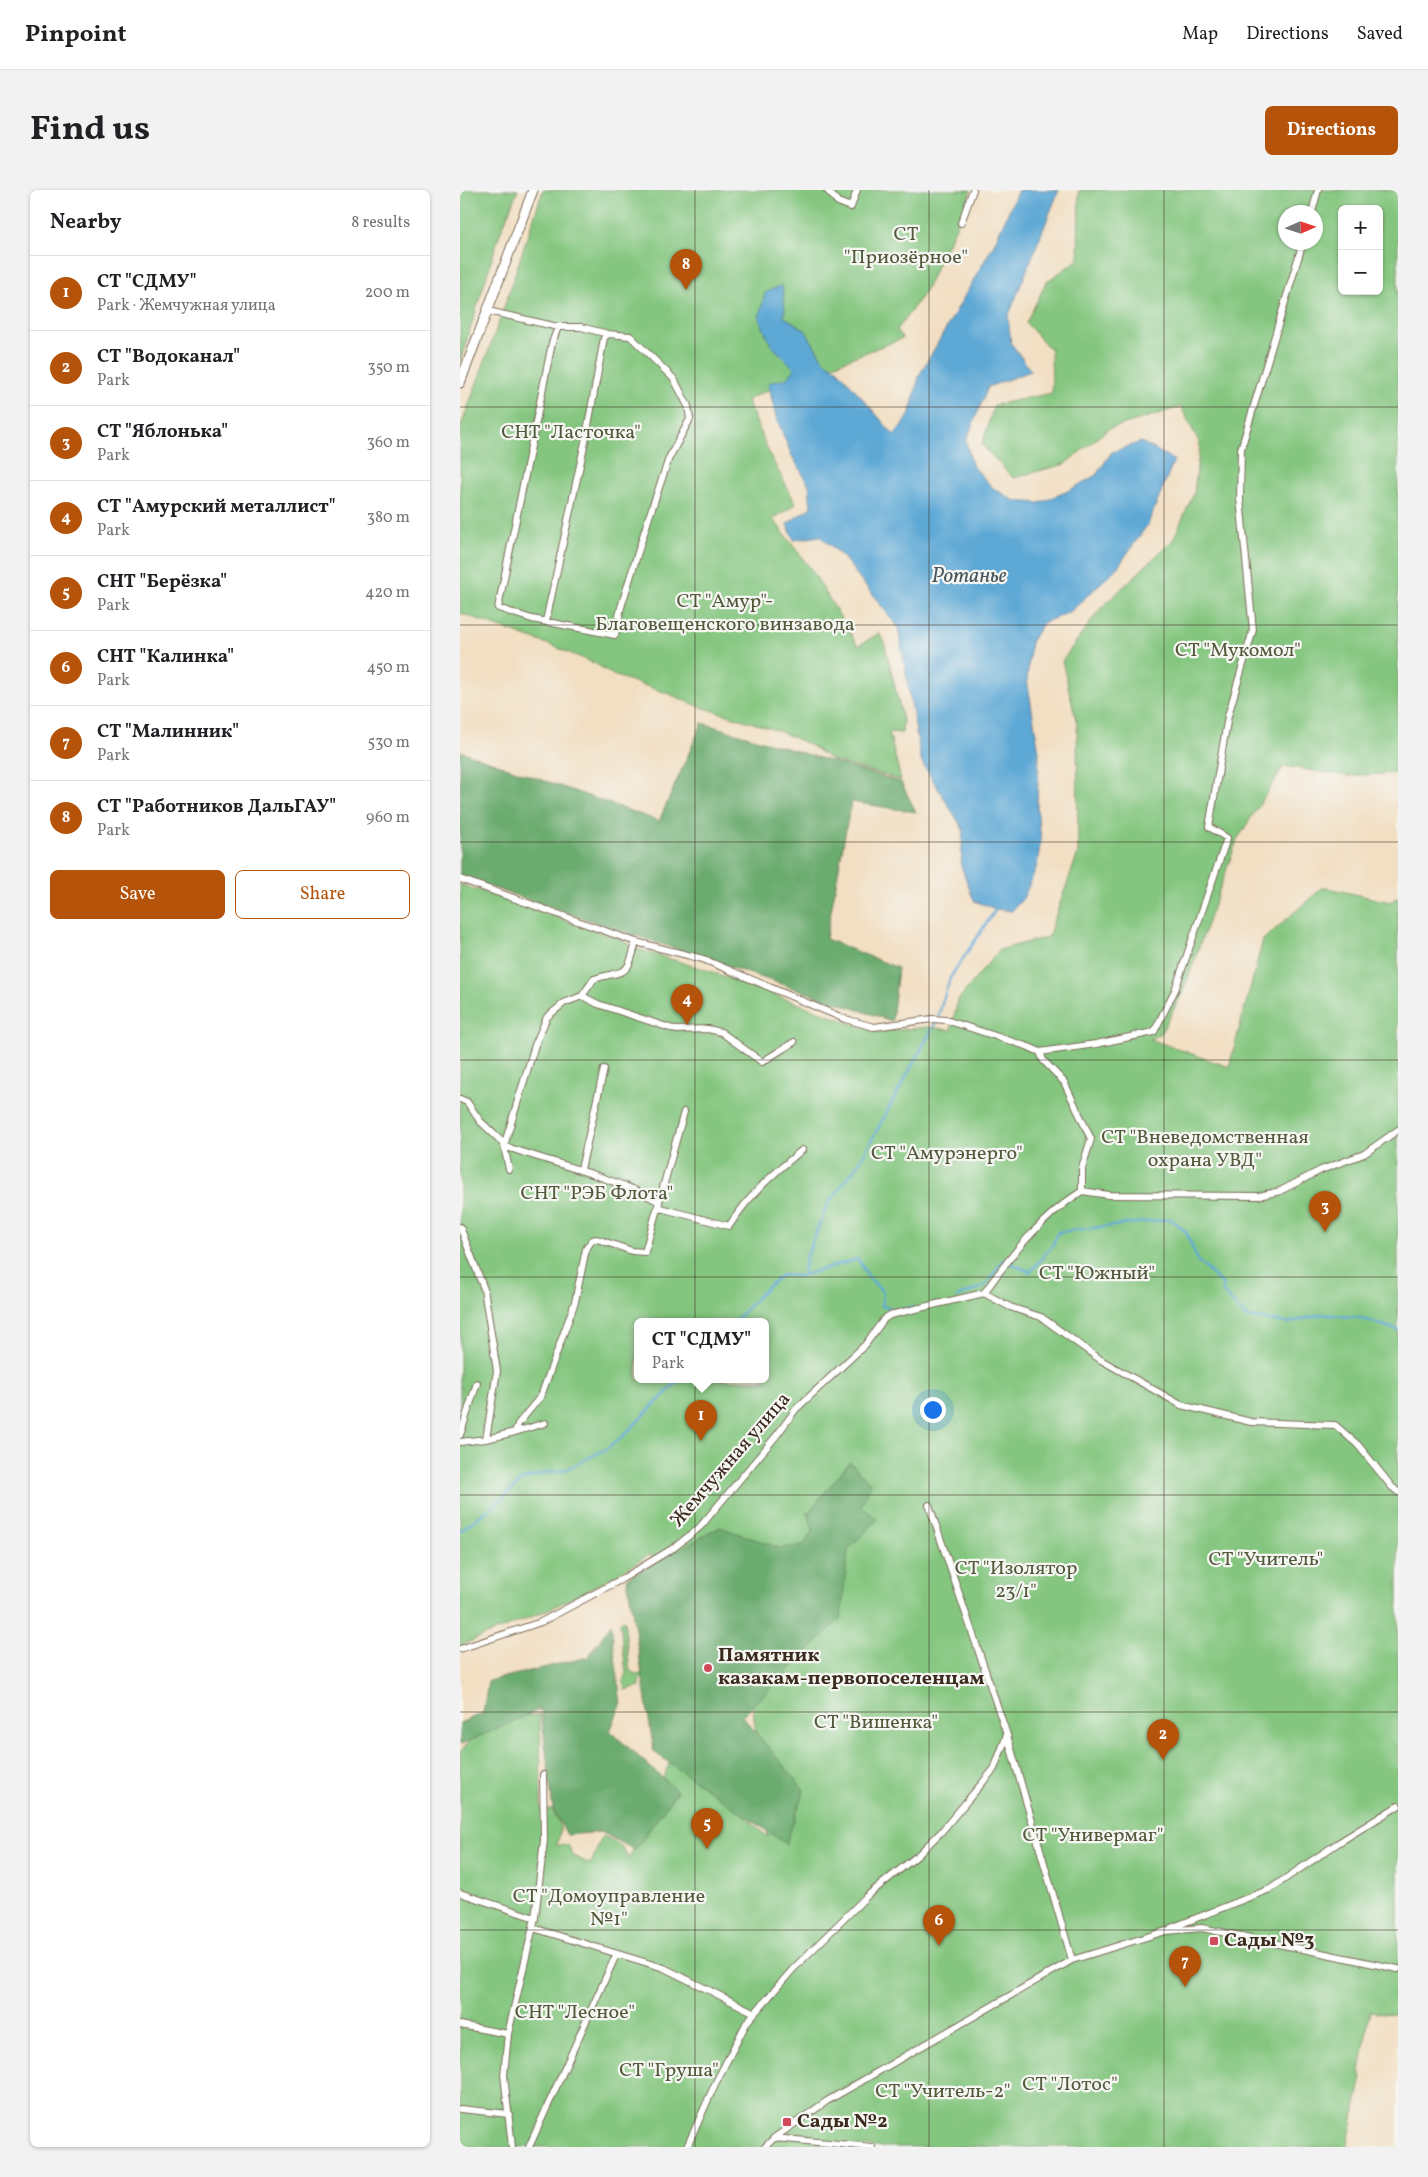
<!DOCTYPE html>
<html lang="en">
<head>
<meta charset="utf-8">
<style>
	body { margin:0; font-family:Vollkorn,serif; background:#f2f2f2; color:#202124 }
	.controls { position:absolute; right:15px; top:15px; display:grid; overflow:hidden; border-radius:8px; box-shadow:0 1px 4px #0004 }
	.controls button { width:45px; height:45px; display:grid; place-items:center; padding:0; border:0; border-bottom:1px solid #e0e0e0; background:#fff; color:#202124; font:25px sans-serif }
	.compass { position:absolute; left:818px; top:15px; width:45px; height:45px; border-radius:50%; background:#fff; box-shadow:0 1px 4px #0004; rotate:87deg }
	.you { position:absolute; left:472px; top:1219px; width:18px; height:18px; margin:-12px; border:4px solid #fff; border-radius:50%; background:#1a73e8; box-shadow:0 0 0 8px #1a73e833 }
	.badge { display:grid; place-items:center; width:32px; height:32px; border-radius:50%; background:#b45309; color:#fff; font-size:16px; font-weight:700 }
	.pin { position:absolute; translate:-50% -41px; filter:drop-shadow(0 1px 2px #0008) }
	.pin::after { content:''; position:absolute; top:26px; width:18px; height:15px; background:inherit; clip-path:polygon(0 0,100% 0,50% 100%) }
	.popup { position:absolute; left:174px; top:1128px; width:135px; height:65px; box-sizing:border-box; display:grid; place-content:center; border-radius:8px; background:#fff; filter:drop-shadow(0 1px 4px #0005); font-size:16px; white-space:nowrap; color:#757577 }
	.popup b { font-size:19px; color:#202124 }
	.popup::after { content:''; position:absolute; left:50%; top:100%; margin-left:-10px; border:10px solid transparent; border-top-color:#fff }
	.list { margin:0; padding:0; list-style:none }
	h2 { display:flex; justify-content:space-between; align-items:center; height:65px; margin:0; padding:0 20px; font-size:21px }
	h2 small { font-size:16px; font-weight:400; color:#757577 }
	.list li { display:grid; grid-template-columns:32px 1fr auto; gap:15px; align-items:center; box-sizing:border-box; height:75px; padding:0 20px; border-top:1px solid #e0e0e0 }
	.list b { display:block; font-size:19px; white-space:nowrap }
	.list p { margin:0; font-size:16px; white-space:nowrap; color:#757577 }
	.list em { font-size:16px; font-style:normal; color:#757577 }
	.actions { display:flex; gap:10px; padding:15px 20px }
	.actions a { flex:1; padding:11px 0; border:1px solid #b45309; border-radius:8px; text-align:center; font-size:18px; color:#b45309 }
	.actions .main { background:#b45309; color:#fff }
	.map { position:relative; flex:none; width:938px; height:1957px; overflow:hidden; border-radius:8px }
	header { display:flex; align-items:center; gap:30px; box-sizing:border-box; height:70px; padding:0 25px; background:#fff; border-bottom:1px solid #e0e0e0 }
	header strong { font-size:24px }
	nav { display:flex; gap:28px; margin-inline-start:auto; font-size:18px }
	.intro { display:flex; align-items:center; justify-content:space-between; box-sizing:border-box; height:120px; padding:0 30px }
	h1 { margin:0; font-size:35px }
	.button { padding:12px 22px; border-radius:8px; background:#b45309; color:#fff; font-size:18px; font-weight:700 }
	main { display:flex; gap:30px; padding:0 30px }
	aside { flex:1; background:#fff; border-radius:8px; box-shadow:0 1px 4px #0004 }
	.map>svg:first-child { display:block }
	.green { fill:#84c67f; stroke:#60784e; fill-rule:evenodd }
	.forest { fill:#6bab6e; stroke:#536a46 }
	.water { fill:#5da8d5; stroke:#4c697a }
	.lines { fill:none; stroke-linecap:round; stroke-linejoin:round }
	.stream { stroke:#5da8d5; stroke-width:2.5 }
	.street-casing { stroke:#7b6958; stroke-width:8 }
	.secondary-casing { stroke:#7b6958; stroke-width:11 }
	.street { stroke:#fff; stroke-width:6 }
	.secondary { stroke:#fff; stroke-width:9 }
	.grid { fill:none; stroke:#3b2a1e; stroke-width:1; stroke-opacity:0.55 }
	.poi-dot { fill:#d1495b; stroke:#f6f6f2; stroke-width:2 }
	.labels { text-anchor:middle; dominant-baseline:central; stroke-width:4.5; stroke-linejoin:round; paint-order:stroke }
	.park-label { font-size:20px; fill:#51593b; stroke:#f6f6f2 }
	.street-label { font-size:20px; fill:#3b2a1e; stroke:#f6f6f2 }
	.poi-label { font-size:20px; font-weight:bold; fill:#3b2a1e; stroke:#f6f6f2; text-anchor:start }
	.water-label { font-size:21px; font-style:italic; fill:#47565e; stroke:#f6f6f2 }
</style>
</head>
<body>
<header>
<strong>Pinpoint</strong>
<nav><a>Map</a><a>Directions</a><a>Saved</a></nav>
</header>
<div class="intro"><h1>Find us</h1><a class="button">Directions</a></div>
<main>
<aside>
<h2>Nearby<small>8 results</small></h2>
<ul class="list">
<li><span class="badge">1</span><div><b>СТ &quot;СДМУ&quot;</b><p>Park · Жемчужная улица</p></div><em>200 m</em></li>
<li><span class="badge">2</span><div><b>СТ &quot;Водоканал&quot;</b><p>Park</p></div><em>350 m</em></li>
<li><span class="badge">3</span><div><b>СТ &quot;Яблонька&quot;</b><p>Park</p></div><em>360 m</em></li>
<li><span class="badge">4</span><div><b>СТ &quot;Амурский металлист&quot;</b><p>Park</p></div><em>380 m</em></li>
<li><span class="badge">5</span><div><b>СНТ &quot;Берёзка&quot;</b><p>Park</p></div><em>420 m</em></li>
<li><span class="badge">6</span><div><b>СНТ &quot;Калинка&quot;</b><p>Park</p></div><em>450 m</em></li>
<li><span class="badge">7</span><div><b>СТ &quot;Малинник&quot;</b><p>Park</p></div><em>530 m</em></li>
<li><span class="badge">8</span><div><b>СТ &quot;Работников ДальГАУ&quot;</b><p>Park</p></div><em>960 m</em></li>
</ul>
<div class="actions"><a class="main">Save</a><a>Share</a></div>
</aside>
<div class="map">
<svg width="938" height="1957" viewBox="0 0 938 1957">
	<rect width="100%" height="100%" fill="#f6f6f2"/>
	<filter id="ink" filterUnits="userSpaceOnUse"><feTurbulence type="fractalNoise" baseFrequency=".02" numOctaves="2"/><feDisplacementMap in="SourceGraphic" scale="10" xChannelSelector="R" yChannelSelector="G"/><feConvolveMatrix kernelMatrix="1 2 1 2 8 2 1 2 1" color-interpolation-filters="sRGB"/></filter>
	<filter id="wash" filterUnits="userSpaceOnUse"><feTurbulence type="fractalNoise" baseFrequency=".0096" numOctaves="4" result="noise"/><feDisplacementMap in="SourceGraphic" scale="20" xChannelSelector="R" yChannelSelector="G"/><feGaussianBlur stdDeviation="1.12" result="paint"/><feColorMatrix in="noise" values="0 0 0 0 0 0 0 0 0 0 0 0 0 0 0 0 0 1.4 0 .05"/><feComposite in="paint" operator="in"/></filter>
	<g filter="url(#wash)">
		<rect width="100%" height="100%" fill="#f2dfc3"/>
		<path class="green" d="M 0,0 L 58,0 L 39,46 L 0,172 Z
			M 83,0 L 511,0 L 506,16 L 464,103 L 437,140 L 443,148 L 301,203 L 287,210 L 310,265 L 336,314 L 313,329 L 353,382 L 398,456 L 419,443 L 424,452 L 443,530 L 442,543 L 429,542 L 441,590 L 372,570 L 348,554 L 319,541 L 238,516 L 207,503 L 153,485 L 136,474 L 93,456 L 0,423 L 0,239 L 40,129 Z
			M 619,0 L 938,0 L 938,583 L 888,586 L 824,576 L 777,650 L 723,802 L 701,843 L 690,849 L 769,877 L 803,750 L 863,697 L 930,712 L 938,707 L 938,1825 L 910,1821 L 900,1881 L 902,1887 L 887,1957 L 0,1957 L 0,1562 L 30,1531 L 80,1524 L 81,1620 L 92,1620 C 101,1635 103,1638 96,1655 L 108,1655 L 113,1666 L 131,1674 L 142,1646 C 158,1652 161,1655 169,1669 L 214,1562 L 308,1647 L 293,1519 L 190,1364 C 150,1390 107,1412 64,1430 C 43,1439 21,1446 0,1456 L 0,694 L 160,749 L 177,759 L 247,780 L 415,842 L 468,837 L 491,840 L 498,810 L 539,760 L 588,747 L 618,663 L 617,534 L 602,471 L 640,419 L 713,350 L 734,303 L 740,254 L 721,217 L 648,239 L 605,274 L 553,288 L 522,255 L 534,215 L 592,203 L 591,160 L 566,133 L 587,91 L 618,70 ZM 882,19 L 919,19 L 919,101 L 882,101 ZM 826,22 L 856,22 L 856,52 L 826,52 ZM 177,1132 L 305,1132 L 305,1190 L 177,1190 Z
			M 164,1430 L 170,1481 L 178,1485 L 224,1461 L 224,1466 L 179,1489 L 180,1496 L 165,1500 L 163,1491 L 166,1483 L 160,1432 Z"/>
		<path class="forest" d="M 242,533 L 441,592 L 456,622 L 391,612 L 366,749 L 438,778 L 432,831 L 0,687 L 0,561 L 199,631 Z
			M 390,1272 L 411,1294 L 401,1317 L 418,1329 L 388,1360 L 381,1428 L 282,1526 L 344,1600 L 326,1654 L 194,1562 L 167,1388 L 260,1337 L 319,1358 L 344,1355 L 353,1340 L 348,1323 Z
			M 151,1434 L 161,1514 L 150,1541 L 217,1601 L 175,1660 L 141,1642 L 107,1645 L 93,1620 L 81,1519 L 0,1555 L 0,1533 L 23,1523 L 28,1491 L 128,1467 Z"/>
		<path class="water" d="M 558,0 L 599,0 L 548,127 L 551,153 L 571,181 L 528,197 L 506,251 L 512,275 L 533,298 L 555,311 L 580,313 L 610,300 L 636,285 L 652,262 L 681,252 L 714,270 L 688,334 L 657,378 L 610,422 L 583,433 L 571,452 L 567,489 L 579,562 L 577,618 L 581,649 L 577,676 L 564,707 L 552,721 L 536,719 L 514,711 L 501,676 L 503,639 L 461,571 L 438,437 L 383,367 L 360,346 L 334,350 L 327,334 L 351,317 L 349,295 L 331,264 L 316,227 L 308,193 L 328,188 L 335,179 L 311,155 L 299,128 L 305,103 L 322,95 L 325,120 L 323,126 L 345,140 L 363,170 L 378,180 L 434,245 L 449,226 L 459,186 L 534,54 Z"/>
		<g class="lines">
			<path class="stream" d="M 343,1084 L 346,1068 L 367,1015 L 399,973 L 477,830 L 490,788 L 536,719
				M 497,1107 L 525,1096 L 543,1070 L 570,1082 L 592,1056 L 598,1042 L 711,1029 L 726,1042 L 738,1071 L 763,1095 L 763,1102 L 786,1127 L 829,1133 L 862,1124 L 900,1128 L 938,1140
				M 274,1132 L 307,1097 L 322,1085 L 340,1086 L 398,1069 L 409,1088 L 423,1102 L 422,1116 L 438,1120 L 452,1117
				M 0,1341 L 37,1313 L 62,1290 L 85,1283 L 105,1280 L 146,1259 L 162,1247 L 219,1190"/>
		</g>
	</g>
	<g filter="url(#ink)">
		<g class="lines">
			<g class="street-casing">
				<path id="street" d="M 367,0 L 378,12 L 391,17 L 397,0
					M 852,22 L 858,0
					M 501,33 L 513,0
					M 28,121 L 98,137 L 121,137 L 148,144 L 170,146 L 214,189 L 228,216 L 230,229 L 209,268 L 189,327 L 161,417 L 155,445 L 72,429 L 38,418 L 92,153 L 98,137
					M 86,431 L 125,252 L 144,148 L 148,144
					M 0,689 L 176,752 L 243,769 L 385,829 L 414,837 L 472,829 L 486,830 L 569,857 L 580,862 L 583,870 L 604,892 L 631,949 L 622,978 L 622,1001
					M 122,806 L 138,814 L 216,840 L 248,839 L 261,842 L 302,872 L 334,852
					M 580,862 L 636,854 L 694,842 L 715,800 L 767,648 L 749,637 L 768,526 L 793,440 L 780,309 L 781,259 L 843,52
					M 0,909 L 7,912 L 20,931 L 41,951 L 44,956 C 96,974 149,986 198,1011 L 200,1018 L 269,1036 C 290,1004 313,984 342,960
					M 49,979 L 44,956 L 75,855 L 87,827 L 104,813 L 122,806 L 134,789 C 167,779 167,788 176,752
					M 121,979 L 144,879
					M 0,1037 L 24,1099 L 37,1181 L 26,1249 L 0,1252
					M 524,1103 L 550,1117 L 581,1127 L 641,1170 L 721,1215 L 791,1232 L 875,1235 L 898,1255 L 932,1297 L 938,1302
					M 524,1103 C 552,1064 581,1027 622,1001 L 649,1005 L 799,1006 L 820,1001 L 861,980 L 904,964 L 938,940
					M 55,1242 L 85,1233
					M 0,1245 L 17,1193
					M 26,1249 L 55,1242 L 58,1234 L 81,1206 L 115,1112 L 126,1059 L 132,1050 L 137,1049 L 172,1061 L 185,1062 L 224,922
					M 469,1315 L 547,1545 L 612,1770
					M 0,1459 L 81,1432 L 162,1389 L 215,1357 L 240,1337 L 317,1245 L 336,1219 L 405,1155 L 424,1129 L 430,1125 L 524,1103
					M 0,1703 L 75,1728
					M 73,1738 L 204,1778 L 295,1823
					M 711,1738 L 810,1699 L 878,1653 L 938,1616
					M 0,1835 L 48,1844
					M 0,1919 L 49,1924
					M 314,1948 L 412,1957
					M 52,1957 L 44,1885 L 48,1844 L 75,1728 L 84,1650 L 83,1585
					M 69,1957 L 156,1765
					M 227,1957 L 255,1894 L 287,1832 L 333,1779 L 408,1705 L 457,1666 L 481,1642 L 534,1579 L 547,1545
					M 305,1957 L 314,1948 L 367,1911 L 612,1770 L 706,1741 L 742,1738 L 938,1779"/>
			</g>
			<g class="secondary-casing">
				<path id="secondary" d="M 0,193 L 73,0"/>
			</g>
			<use href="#street" class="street"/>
			<use href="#secondary" class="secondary"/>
		</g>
	</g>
	<path class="grid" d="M 235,0 L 235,1957M 469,0 L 469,1957M 704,0 L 704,1957M 0,217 L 938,217M 0,435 L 938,435M 0,652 L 938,652M 0,870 L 938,870M 0,1087 L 938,1087M 0,1305 L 938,1305M 0,1522 L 938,1522M 0,1740 L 938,1740"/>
	<g class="poi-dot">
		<circle cx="248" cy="1478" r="5"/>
		<rect x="749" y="1746" width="10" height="10" rx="2.5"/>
		<rect x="322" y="1927" width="10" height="10" rx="2.5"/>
	</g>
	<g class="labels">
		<g class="park-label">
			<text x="446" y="45">СТ<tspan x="446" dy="23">"Приозёрное"</tspan></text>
			<text x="111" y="243">СНТ "Ласточка"</text>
			<text x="265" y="412">СТ "Амур"-<tspan x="265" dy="23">Благовещенского винзавода</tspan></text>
			<text x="778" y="461">СТ "Мукомол"</text>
			<text x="745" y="948">СТ "Вневедомственная<tspan x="745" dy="23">охрана УВД"</tspan></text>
			<text x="487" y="964">СТ "Амурэнерго"</text>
			<text x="137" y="1004">СНТ "РЭБ Флота"</text>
			<text x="637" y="1084">СТ "Южный"</text>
			<text x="806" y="1370">СТ "Учитель"</text>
			<text x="556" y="1379">СТ "Изолятор<tspan x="556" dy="23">23/1"</tspan></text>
			<text x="416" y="1533">СТ "Вишенка"</text>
			<text x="633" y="1646">СТ "Универмаг"</text>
			<text x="149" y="1707">СТ "Домоуправление<tspan x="149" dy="23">№1"</tspan></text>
			<text x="115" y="1823">СНТ "Лесное"</text>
			<text x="209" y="1881">СТ "Груша"</text>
			<text x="610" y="1895">СТ "Лотос"</text>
			<text x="483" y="1902">СТ "Учитель-2"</text>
		</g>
		<g class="street-label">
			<text transform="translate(271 1270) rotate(-49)">Жемчужная улица</text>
		</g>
		<g class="poi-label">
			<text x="258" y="1466">Памятник<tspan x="258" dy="23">казакам-первопоселенцам</tspan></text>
			<text x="764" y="1751">Сады №3</text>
			<text x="337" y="1932">Сады №2</text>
		</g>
		<g class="water-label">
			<text x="509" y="386">Ротанье</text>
		</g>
	</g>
</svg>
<div class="controls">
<button>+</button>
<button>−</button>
</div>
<svg class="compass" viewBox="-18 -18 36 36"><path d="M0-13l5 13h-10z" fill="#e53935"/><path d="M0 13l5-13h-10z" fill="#757577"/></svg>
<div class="you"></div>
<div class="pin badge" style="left:241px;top:1251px">1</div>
<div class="popup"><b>СТ &quot;СДМУ&quot;</b>Park</div>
<div class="pin badge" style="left:703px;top:1570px">2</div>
<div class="pin badge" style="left:865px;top:1042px">3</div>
<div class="pin badge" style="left:227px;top:835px">4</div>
<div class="pin badge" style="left:247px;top:1659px">5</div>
<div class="pin badge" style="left:479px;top:1756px">6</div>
<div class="pin badge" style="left:725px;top:1797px">7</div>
<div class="pin badge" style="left:226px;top:100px">8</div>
</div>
</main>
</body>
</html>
